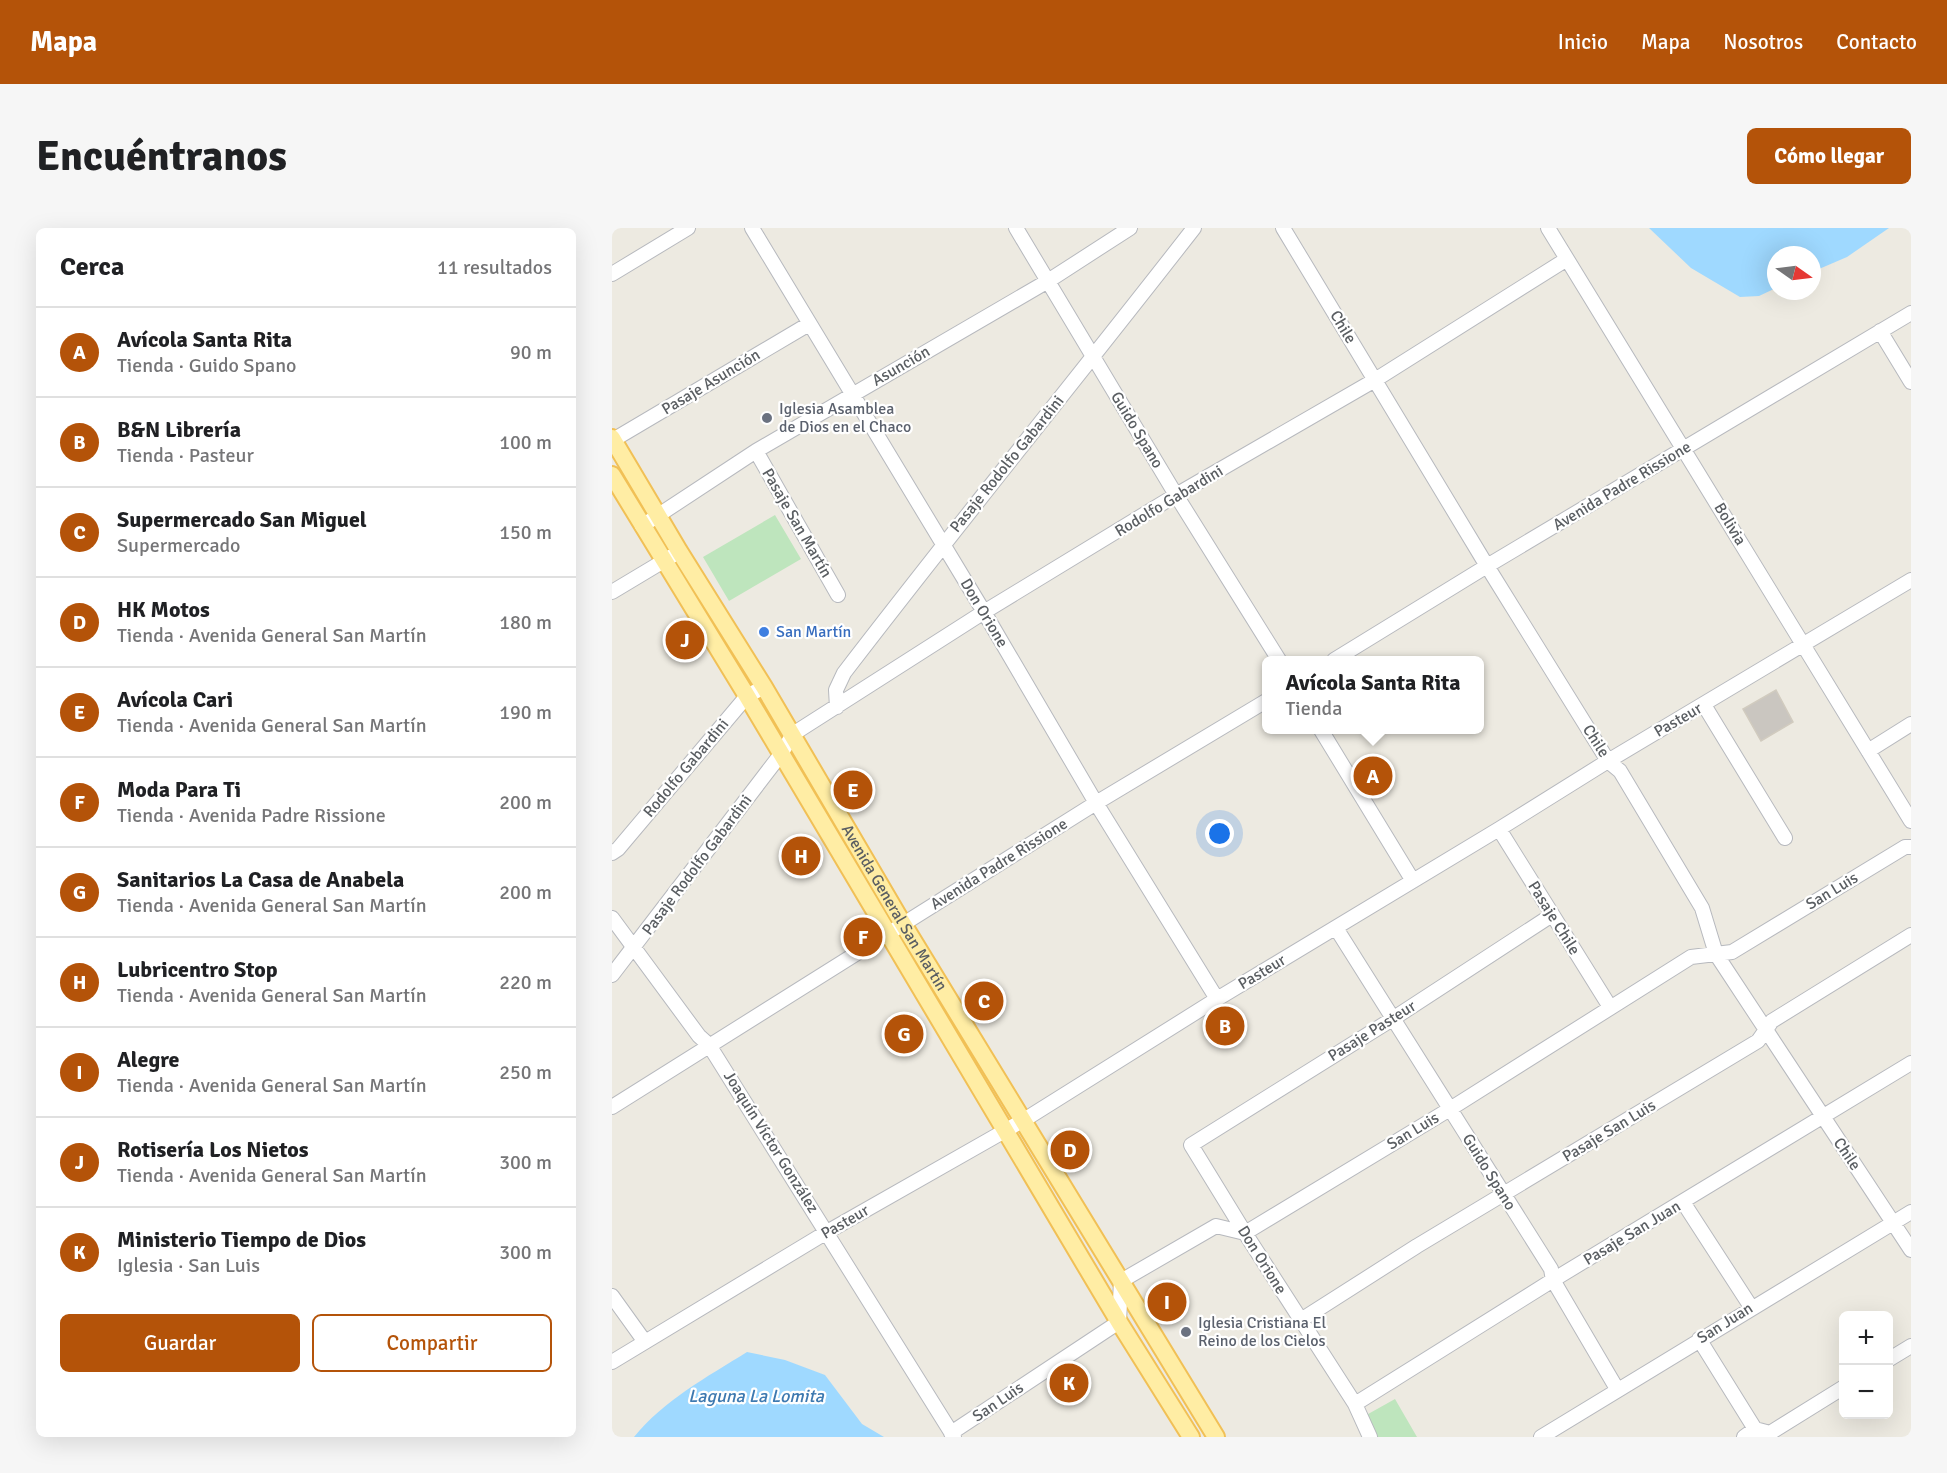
<!DOCTYPE html>
<html lang="es">
<head>
<meta charset="utf-8">
<style>
	body { margin:0; font-family:Signika,sans-serif; background:#f6f6f6; color:#202124 }
	.controls { position:absolute; right:18px; bottom:18px; display:grid; overflow:hidden; border-radius:9px; box-shadow:0 6px 24px #0002 }
	.controls button { width:54px; height:54px; display:grid; place-items:center; padding:0; border:0; border-bottom:2px solid #e0e0e0; background:#fff; color:#202124; font:30px sans-serif }
	.compass { position:absolute; left:1155px; top:18px; width:54px; height:54px; border-radius:50%; background:#fff; box-shadow:0 6px 24px #0002; rotate:104deg }
	.you { position:absolute; left:608px; top:606px; width:21px; height:21px; margin:-15px; border:4px solid #fff; border-radius:50%; background:#1a73e8; box-shadow:0 0 0 9px #1a73e833 }
	.badge { display:grid; place-items:center; width:39px; height:39px; border-radius:50%; background:#b45309; color:#fff; font-size:20px; font-weight:700 }
	.pin { position:absolute; translate:-50% -50%; border:3px solid #fff; box-shadow:0 2px 6px #0006 }
	.popup { position:absolute; left:650px; top:428px; width:222px; height:78px; box-sizing:border-box; display:grid; place-content:center; border-radius:9px; background:#fff; filter:drop-shadow(0 2px 4px #0005); font-size:20px; white-space:nowrap; color:#757577 }
	.popup b { font-size:22px; color:#202124 }
	.popup::after { content:''; position:absolute; left:50%; top:100%; margin-left:-12px; border:12px solid transparent; border-top-color:#fff }
	.list { margin:0; padding:0; list-style:none }
	h2 { display:flex; justify-content:space-between; align-items:center; height:78px; margin:0; padding:0 24px; font-size:26px }
	h2 small { font-size:20px; font-weight:400; color:#757577 }
	.list li { display:grid; grid-template-columns:39px 1fr auto; gap:18px; align-items:center; box-sizing:border-box; height:90px; padding:0 24px; border-top:2px solid #e0e0e0 }
	.list b { display:block; font-size:22px; white-space:nowrap }
	.list p { margin:0; font-size:20px; white-space:nowrap; color:#757577 }
	.list em { font-size:20px; font-style:normal; color:#757577 }
	.actions { display:flex; gap:12px; padding:18px 24px }
	.actions a { flex:1; padding:14px 0; border:2px solid #b45309; border-radius:9px; text-align:center; font-size:21px; color:#b45309 }
	.actions .main { background:#b45309; color:#fff }
	.map { position:relative; flex:none; width:1299px; height:1209px; overflow:hidden; border-radius:9px }
	header { display:flex; align-items:center; gap:36px; box-sizing:border-box; height:84px; padding:0 30px; background:#b45309; color:#fff }
	header strong { font-size:28px }
	nav { display:flex; gap:33px; margin-inline-start:auto; font-size:21px }
	.intro { display:flex; align-items:center; justify-content:space-between; box-sizing:border-box; height:144px; padding:0 36px }
	h1 { margin:0; font-size:42px }
	.button { padding:15px 27px; border-radius:9px; background:#b45309; color:#fff; font-size:21px; font-weight:700 }
	main { display:flex; gap:36px; padding:0 36px }
	aside { flex:1; background:#fff; border-radius:9px; box-shadow:0 6px 24px #0002 }
	.map>svg:first-child { display:block }
	.green { fill:#bee5bd }
	.water { fill:#9fd9ff }
	.building { fill:#cac6c0; stroke:#d1cbbf; stroke-width:1.5 }
	.lines { fill:none; stroke-linecap:round; stroke-linejoin:round }
	.minor-casing { stroke:#b7b9be; stroke-width:16 }
	.major-casing { stroke:#f1c056; stroke-width:20 }
	.minor { stroke:#fff; stroke-width:14 }
	.major { stroke:#ffeda4; stroke-width:16 }
	.worship-dot { fill:#6b7280; stroke:#fff; stroke-width:2 }
	.shop-dot { fill:#3f7fe0; stroke:#fff; stroke-width:2 }
	.labels { text-anchor:middle; dominant-baseline:central; stroke-width:4.5; stroke-linejoin:round; paint-order:stroke }
	.street-label { font-size:16px; fill:#5a5e62; stroke:#fff }
	.worship-label { font-size:16px; fill:#5b616d; stroke:#fff; text-anchor:start }
	.shop-label { font-size:16px; fill:#366cbe; stroke:#fff; text-anchor:start }
	.water-label { font-size:18px; font-style:italic; fill:#3d79b0; stroke:#fff }
</style>
</head>
<body>
<header>
<strong>Mapa</strong>
<nav><a>Inicio</a><a>Mapa</a><a>Nosotros</a><a>Contacto</a></nav>
</header>
<div class="intro"><h1>Encuéntranos</h1><a class="button">Cómo llegar</a></div>
<main>
<aside>
<h2>Cerca<small>11 resultados</small></h2>
<ul class="list">
<li><span class="badge">A</span><div><b>Avícola Santa Rita</b><p>Tienda · Guido Spano</p></div><em>90 m</em></li>
<li><span class="badge">B</span><div><b>B&amp;N Librería</b><p>Tienda · Pasteur</p></div><em>100 m</em></li>
<li><span class="badge">C</span><div><b>Supermercado San Miguel</b><p>Supermercado</p></div><em>150 m</em></li>
<li><span class="badge">D</span><div><b>HK Motos</b><p>Tienda · Avenida General San Martín</p></div><em>180 m</em></li>
<li><span class="badge">E</span><div><b>Avícola Cari</b><p>Tienda · Avenida General San Martín</p></div><em>190 m</em></li>
<li><span class="badge">F</span><div><b>Moda Para Ti</b><p>Tienda · Avenida Padre Rissione</p></div><em>200 m</em></li>
<li><span class="badge">G</span><div><b>Sanitarios La Casa de Anabela</b><p>Tienda · Avenida General San Martín</p></div><em>200 m</em></li>
<li><span class="badge">H</span><div><b>Lubricentro Stop</b><p>Tienda · Avenida General San Martín</p></div><em>220 m</em></li>
<li><span class="badge">I</span><div><b>Alegre</b><p>Tienda · Avenida General San Martín</p></div><em>250 m</em></li>
<li><span class="badge">J</span><div><b>Rotisería Los Nietos</b><p>Tienda · Avenida General San Martín</p></div><em>300 m</em></li>
<li><span class="badge">K</span><div><b>Ministerio Tiempo de Dios</b><p>Iglesia · San Luis</p></div><em>300 m</em></li>
</ul>
<div class="actions"><a class="main">Guardar</a><a>Compartir</a></div>
</aside>
<div class="map">
<svg width="1299" height="1209" viewBox="0 0 1299 1209">
	<rect width="100%" height="100%" fill="#edeae1"/>
	<path class="green" d="M 163,287 L 189,331 L 117,373 L 91,329 Z
		M 783,1171 L 805,1209 L 760,1209 L 749,1190 Z"/>
	<path class="water" d="M 1037,0 L 1277,0 L 1235,29 L 1200,44 L 1200,27 L 1164,27 L 1164,60 L 1147,68 L 1128,69 L 1079,40 Z
		M 135,1124 L 173,1132 L 213,1147 L 250,1196 L 272,1209 L 22,1209 C 52,1172 95,1149 135,1124 Z"/>
	<path class="building" d="M 1164,462 L 1181,494 L 1149,513 L 1131,481 Z"/>
	<g class="lines">
		<g class="minor-casing">
			<path id="minor" d="M 140,0 L 372,384 L 484,575 L 605,771
				M 404,0 L 564,267 L 667,432
				M 671,0 L 875,338 L 996,533 L 1008,543 L 1090,680 L 1104,726 L 1299,1022
				M 936,0 L 1299,593
				M 0,46 L 76,0
				M 1268,103 L 1299,154
				M 1,212 L 197,96
				M 144,223 L 226,367
				M 30,298 L 144,223 L 436,53 L 518,0
				M 0,364 L 60,328
				M 722,432 L 875,338 L 1299,85
				M 1092,477 L 1173,610
				M 225,479 L 224,462 L 232,445 C 347,295 466,149 582,0
				M 709,502 L 801,653
				M 1256,523 L 1299,496
				M 887,601 L 998,779
				M 0,625 L 6,621 L 135,468 L 152,459
				M 0,690 L 87,808 L 97,817 L 342,1209
				M 724,700 L 939,1041 L 941,1052 L 1005,1161
				M 0,747 L 169,526 L 181,506 L 372,384 L 564,267 L 763,152 L 955,31
				M 0,879 L 484,575 L 654,473
				M 1071,974 L 1139,1079
				M 0,1068 L 33,1114
				M 689,1092 L 805,1018 L 1146,813 L 1160,793 L 1299,707
				M 1087,1111 L 1143,1201
				M 1276,1132 L 1299,1118
				M 0,1134 L 215,1004 L 412,892 L 605,771 L 887,601 L 996,533 L 1299,352
				M 743,1176 L 941,1052 L 1299,835
				M 339,1205 L 507,1094 L 509,1053 L 604,998 L 633,1005 L 838,881 L 1079,729 L 1120,724 L 1293,619 L 1299,619
				M 758,1209 L 743,1176 L 633,1005 L 579,917 L 782,790 L 940,687
				M 929,1209 L 1299,984
				M 1132,1209 L 1143,1201 L 1158,1205 L 1232,1159"/>
		</g>
		<g class="major-casing">
			<g id="major">
				<path id="s1" d="M 0,210 L 67,323 L 152,459 L 291,696 L 604,1209"/>
				<path d="M 0,247 L 135,468 L 507,1094 L 579,1209"/>
			</g>
		</g>
		<use href="#minor" class="minor"/>
		<use href="#major" class="major"/>
	</g>
	<g class="worship-dot">
		<circle cx="155" cy="190" r="6"/>
		<circle cx="574" cy="1104" r="6"/>
	</g>
	<circle class="shop-dot" cx="152" cy="404" r="6"/>
	<g class="labels">
		<g class="street-label">
			<text transform="translate(731 99) rotate(59)">Chile</text>
			<text transform="translate(289 138) rotate(-30)">Asunción</text>
			<text transform="translate(99 154) rotate(-31)">Pasaje Asunción</text>
			<text transform="translate(525 202) rotate(59)">Guido Spano</text>
			<text transform="translate(395 236) rotate(-51)">Pasaje Rodolfo Gabardini</text>
			<text transform="translate(1010 258) rotate(-31)">Avenida Padre Rissione</text>
			<text transform="translate(557 273) rotate(-31)">Rodolfo Gabardini</text>
			<text transform="translate(185 295) rotate(60)">Pasaje San Martín</text>
			<text transform="translate(1118 296) rotate(59)">Bolivia</text>
			<text transform="translate(372 385) rotate(59)">Don Orione</text>
			<text transform="translate(1066 492) rotate(-30)">Pasteur</text>
			<text transform="translate(984 513) rotate(57)">Chile</text>
			<text transform="translate(74 540) rotate(-50)">Rodolfo Gabardini</text>
			<text transform="translate(387 636) rotate(-32)">Avenida Padre Rissione</text>
			<text transform="translate(85 637) rotate(-53)">Pasaje Rodolfo Gabardini</text>
			<text transform="translate(1220 663) rotate(-31)">San Luis</text>
			<text stroke="none"><textPath href="#s1" startOffset="548">Avenida General San Martín</textPath></text>
			<text transform="translate(942 690) rotate(58)">Pasaje Chile</text>
			<text transform="translate(650 744) rotate(-31)">Pasteur</text>
			<text transform="translate(760 803) rotate(-32)">Pasaje Pasteur</text>
			<text transform="translate(801 903) rotate(-31)">San Luis</text>
			<text transform="translate(997 903) rotate(-31)">Pasaje San Luis</text>
			<text transform="translate(159 914) rotate(58)">Joaquín Víctor González</text>
			<text transform="translate(1235 926) rotate(56)">Chile</text>
			<text transform="translate(877 944) rotate(58)">Guido Spano</text>
			<text transform="translate(233 994) rotate(-30)">Pasteur</text>
			<text transform="translate(1020 1005) rotate(-31)">Pasaje San Juan</text>
			<text transform="translate(650 1032) rotate(58)">Don Orione</text>
			<text transform="translate(1113 1095) rotate(-32)">San Juan</text>
			<text transform="translate(386 1174) rotate(-34)">San Luis</text>
		</g>
		<g class="worship-label">
			<text x="167" y="181">Iglesia Asamblea<tspan x="167" dy="18">de Dios en el Chaco</tspan></text>
			<text x="586" y="1095">Iglesia Cristiana El<tspan x="586" dy="18">Reino de los Cielos</tspan></text>
		</g>
		<g class="shop-label">
			<text x="164" y="404">San Martín</text>
		</g>
		<g class="water-label">
			<text x="144" y="1168">Laguna La Lomita</text>
		</g>
	</g>
</svg>
<div class="controls">
<button>+</button>
<button>−</button>
</div>
<svg class="compass" viewBox="-18 -18 36 36"><path d="M0-13l5 13h-10z" fill="#e53935"/><path d="M0 13l5-13h-10z" fill="#757577"/></svg>
<div class="you"></div>
<div class="pin badge" style="left:761px;top:548px">A</div>
<div class="popup"><b>Avícola Santa Rita</b>Tienda</div>
<div class="pin badge" style="left:613px;top:798px">B</div>
<div class="pin badge" style="left:372px;top:773px">C</div>
<div class="pin badge" style="left:458px;top:922px">D</div>
<div class="pin badge" style="left:241px;top:562px">E</div>
<div class="pin badge" style="left:251px;top:709px">F</div>
<div class="pin badge" style="left:292px;top:806px">G</div>
<div class="pin badge" style="left:189px;top:628px">H</div>
<div class="pin badge" style="left:555px;top:1074px">I</div>
<div class="pin badge" style="left:73px;top:412px">J</div>
<div class="pin badge" style="left:457px;top:1155px">K</div>
</div>
</main>
</body>
</html>
